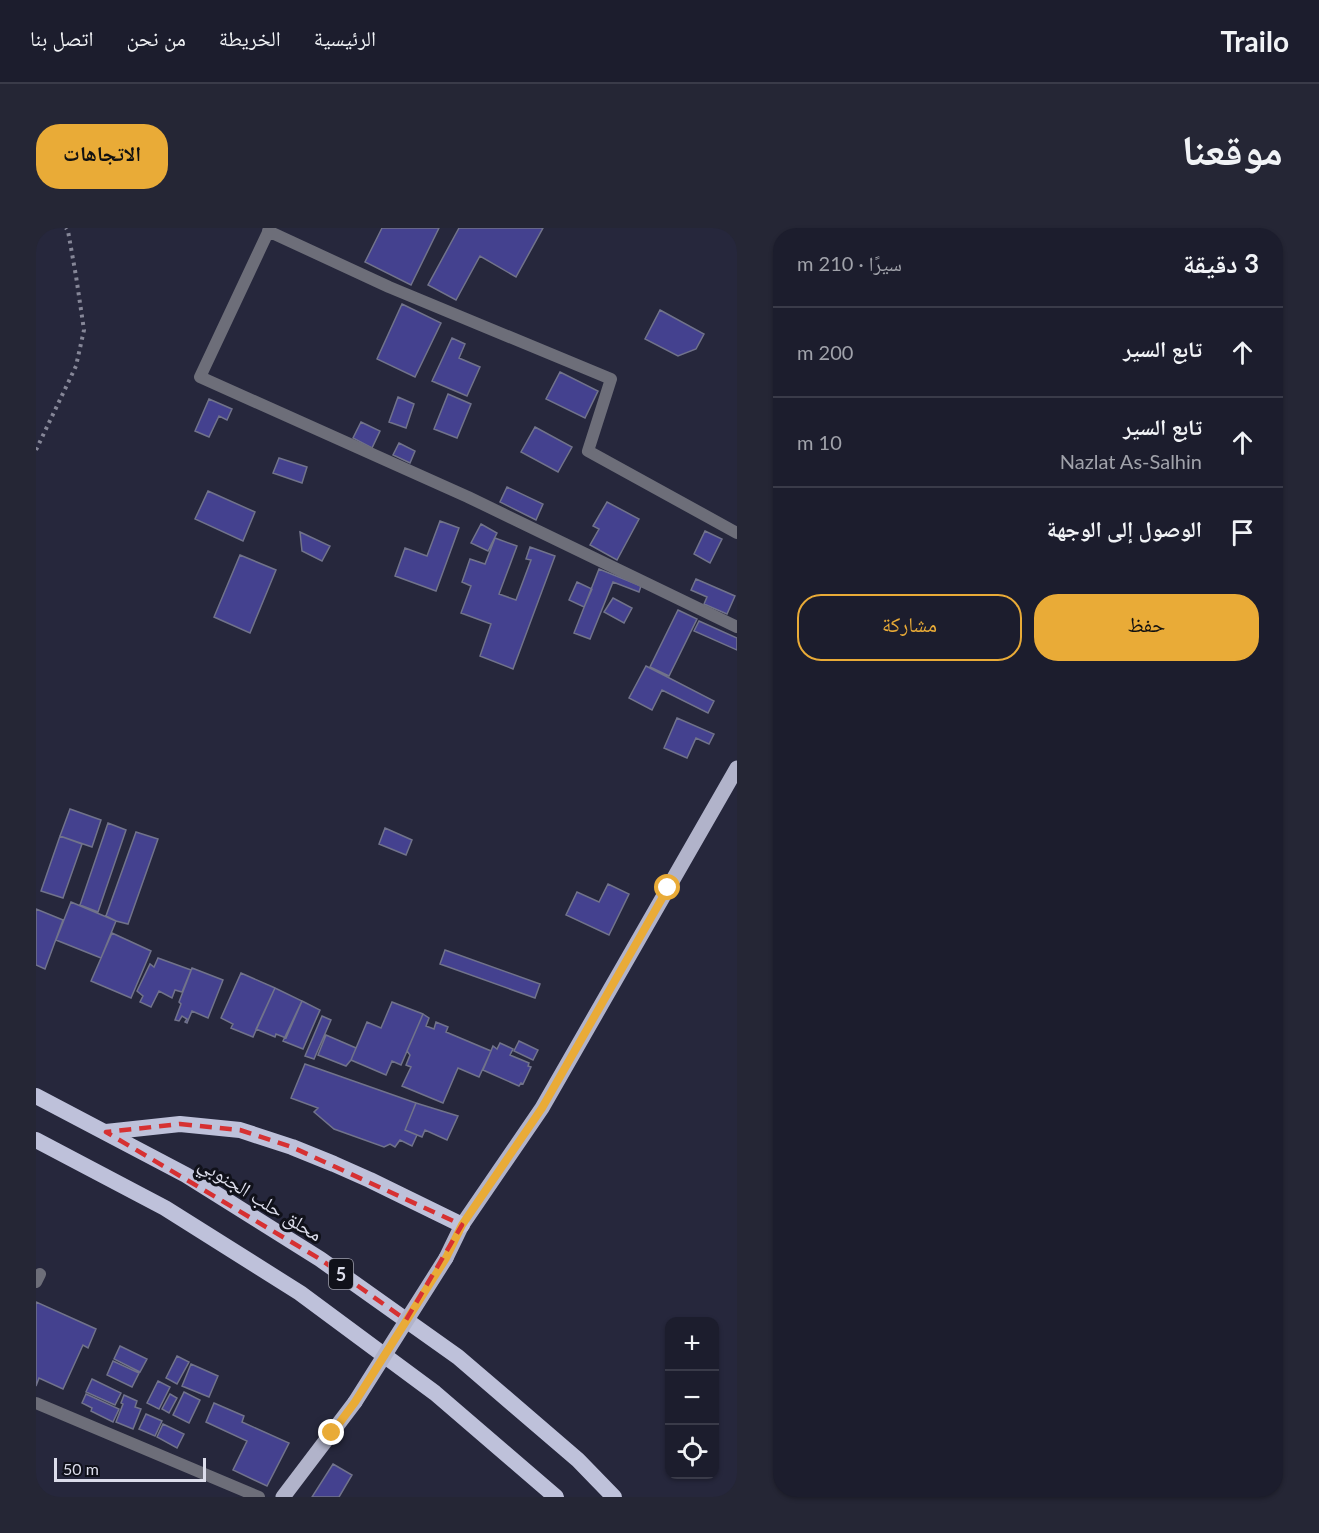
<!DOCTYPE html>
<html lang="ar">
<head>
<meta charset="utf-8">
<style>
	body { margin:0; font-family:Lato,"Noto Naskh Arabic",sans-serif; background:#252635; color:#f1f3f6; direction:rtl }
	.controls { position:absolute; right:18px; bottom:18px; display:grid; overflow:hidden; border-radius:12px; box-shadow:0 2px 4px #0004 }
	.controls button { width:54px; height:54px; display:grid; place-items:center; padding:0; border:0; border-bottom:2px solid #3a3b49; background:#1c1d2d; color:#f1f3f6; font:30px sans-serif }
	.scale { position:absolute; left:18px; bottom:15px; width:152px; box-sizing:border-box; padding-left:6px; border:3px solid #dcddeb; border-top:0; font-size:16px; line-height:21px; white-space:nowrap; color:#dcddeb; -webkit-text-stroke:4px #10111a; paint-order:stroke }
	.stop { position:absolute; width:18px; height:18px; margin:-14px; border:4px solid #e9ab37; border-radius:50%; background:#fff }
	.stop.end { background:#e9ab37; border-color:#fff; box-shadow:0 2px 6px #0008 }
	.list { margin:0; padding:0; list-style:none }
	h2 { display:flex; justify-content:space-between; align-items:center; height:78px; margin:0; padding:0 24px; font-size:26px }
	h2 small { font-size:20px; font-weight:400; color:#a0a2aa }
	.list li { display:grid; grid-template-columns:39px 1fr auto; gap:18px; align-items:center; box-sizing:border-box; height:90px; padding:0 24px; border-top:2px solid #3a3b49 }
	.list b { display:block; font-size:22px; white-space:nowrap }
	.list p { margin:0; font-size:20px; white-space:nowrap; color:#a0a2aa }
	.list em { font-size:20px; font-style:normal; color:#a0a2aa }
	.actions { display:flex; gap:12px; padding:18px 24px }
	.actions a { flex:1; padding:14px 0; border:2px solid #e9ab37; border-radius:24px; text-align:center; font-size:21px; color:#e9ab37 }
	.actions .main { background:#e9ab37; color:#111 }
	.icon { flex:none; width:33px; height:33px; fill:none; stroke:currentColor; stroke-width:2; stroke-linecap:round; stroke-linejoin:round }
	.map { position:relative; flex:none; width:701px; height:1269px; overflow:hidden; direction:ltr; border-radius:24px }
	header { display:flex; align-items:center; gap:36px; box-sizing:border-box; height:84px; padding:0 30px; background:#1c1d2d; border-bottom:2px solid #3a3b49 }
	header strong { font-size:28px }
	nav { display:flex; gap:33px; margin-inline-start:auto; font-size:21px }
	.intro { display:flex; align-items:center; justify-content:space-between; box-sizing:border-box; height:144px; padding:0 36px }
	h1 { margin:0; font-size:42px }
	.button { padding:15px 27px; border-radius:24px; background:#e9ab37; color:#111; font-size:21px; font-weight:700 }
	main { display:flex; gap:36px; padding:0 36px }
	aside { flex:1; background:#1c1d2d; border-radius:24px; box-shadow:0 2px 4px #0004 }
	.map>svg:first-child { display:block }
	.building { fill:#44418f; stroke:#71738b; stroke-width:1.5 }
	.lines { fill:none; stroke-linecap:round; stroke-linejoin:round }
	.path { stroke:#868798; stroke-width:4; stroke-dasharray:3 4.5; stroke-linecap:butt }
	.minor { stroke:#6d6e79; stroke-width:12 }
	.primary { stroke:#b1b3ca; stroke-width:15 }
	.trunk { stroke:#bec1da; stroke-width:16 }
	.primary-bridge { stroke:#b1b3ca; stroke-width:15 }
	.route { stroke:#e9ab37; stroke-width:8 }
	.marked { fill:none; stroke:#d63132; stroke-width:4.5; stroke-dasharray:12 8; stroke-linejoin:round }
	.labels { text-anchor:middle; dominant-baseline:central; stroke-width:6; stroke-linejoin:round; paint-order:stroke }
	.shield { fill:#10111a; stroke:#9fa0ac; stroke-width:1.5 }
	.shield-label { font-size:18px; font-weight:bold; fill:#dcddeb }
	.street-label { font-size:20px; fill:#dcddeb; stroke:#10111a }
</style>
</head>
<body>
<header>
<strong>Trailo</strong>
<nav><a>الرئيسية</a><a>الخريطة</a><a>من نحن</a><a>اتصل بنا</a></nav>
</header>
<div class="intro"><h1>موقعنا</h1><a class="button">الاتجاهات</a></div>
<main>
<aside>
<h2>3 دقيقة<small>سيرًا · 210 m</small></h2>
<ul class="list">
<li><svg class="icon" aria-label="ahead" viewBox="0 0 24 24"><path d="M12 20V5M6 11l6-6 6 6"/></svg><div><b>تابع السير</b></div><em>200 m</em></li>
<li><svg class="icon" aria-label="ahead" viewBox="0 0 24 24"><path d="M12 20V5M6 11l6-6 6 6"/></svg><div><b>تابع السير</b><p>Nazlat As-Salhin</p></div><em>10 m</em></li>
<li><svg class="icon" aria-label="arrive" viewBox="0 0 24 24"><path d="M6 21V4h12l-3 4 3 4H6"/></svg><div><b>الوصول إلى الوجهة</b></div></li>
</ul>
<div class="actions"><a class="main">حفظ</a><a>مشاركة</a></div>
</aside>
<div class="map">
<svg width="701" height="1269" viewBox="0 0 701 1269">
	<rect width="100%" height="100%" fill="#26273c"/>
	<path class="building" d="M 346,0 L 403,0 L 375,57 L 329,34 Z
		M 423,0 L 507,0 L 480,49 L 444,28 L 420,72 L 392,57 Z
		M 366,76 L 405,95 L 379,149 L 341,131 Z
		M 624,82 L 668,106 L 660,121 L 642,128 L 609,111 Z
		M 416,110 L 429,116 L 423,130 L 444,139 L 431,168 L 396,153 Z
		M 524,144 L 562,163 L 549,190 L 510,171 Z
		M 412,166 L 435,176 L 421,210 L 398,201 Z
		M 362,169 L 378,176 L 370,200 L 353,194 Z
		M 173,171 L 196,181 L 191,192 L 183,188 L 173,209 L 159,203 Z
		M 325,194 L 344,203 L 336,220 L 317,210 Z
		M 499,199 L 536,219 L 522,244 L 485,224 Z
		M 363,215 L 379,223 L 374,235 L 357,227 Z
		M 243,230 L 271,239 L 266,255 L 237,245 Z
		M 471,259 L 507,276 L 500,292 L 464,274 Z
		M 172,263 L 219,284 L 207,313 L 159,291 Z
		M 571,274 L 603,291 L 581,332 L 554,317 L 563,301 L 557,298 Z
		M 404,293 L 423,300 L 400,363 L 359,348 L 369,320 L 391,328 Z
		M 445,296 L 461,305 L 452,323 L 435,315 Z
		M 669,303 L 686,311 L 674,335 L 658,326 Z
		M 264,304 L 294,318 L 286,333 L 266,323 Z
		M 459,310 L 481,318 L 463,366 L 480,372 L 495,332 L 490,331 L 494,319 L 519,328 L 477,441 L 444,428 L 455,396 L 425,385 L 435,358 L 426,354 L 434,331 L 449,336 Z
		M 204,327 L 240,342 L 214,405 L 178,389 Z
		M 563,341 L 605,358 L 603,364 L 577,354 L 554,411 L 538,405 Z
		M 660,351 L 699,368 L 691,386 L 668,376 L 671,369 L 655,362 Z
		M 541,354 L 556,361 L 548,379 L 533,372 Z
		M 577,370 L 596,380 L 588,395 L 568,384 Z
		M 642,382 L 661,391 L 633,448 L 614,439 Z
		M 663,393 L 701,410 L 701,422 L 658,403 Z
		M 610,438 L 678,473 L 672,485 L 626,462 L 616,482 L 593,470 Z
		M 641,490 L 678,506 L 673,516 L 660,510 L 651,530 L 628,520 Z
		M 34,581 L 65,592 L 56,619 L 24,608 Z
		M 72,595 L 90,602 L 62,684 L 44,677 Z
		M 349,600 L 376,612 L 370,627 L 343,616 Z
		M 100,604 L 122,611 L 92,696 L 80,693 L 70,688 Z
		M 24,608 L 46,616 L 27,670 L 5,663 Z
		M 572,656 L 593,666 L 573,707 L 530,687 L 541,664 L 563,674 Z
		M 35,674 L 80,693 L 65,730 L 20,712 Z
		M 0,681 L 27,692 L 9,741 L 0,737 Z
		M 76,705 L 115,723 L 95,770 L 55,753 Z
		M 409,722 L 504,756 L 499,770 L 404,736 Z
		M 122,730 L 155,742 L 146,764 L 139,762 L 136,770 L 123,763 L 115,779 L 104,774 L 107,768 L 101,763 L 114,736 L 118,739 Z
		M 156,740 L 187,752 L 172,790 L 156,783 L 151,795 L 149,794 L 151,791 L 146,788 L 143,793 L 139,792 L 145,776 L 143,774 Z
		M 205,745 L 239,760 L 217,809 L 195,800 L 197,796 L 185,790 Z
		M 239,760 L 266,773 L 250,810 L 240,806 L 239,809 L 220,801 Z
		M 266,773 L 284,782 L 267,821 L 247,813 Z
		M 356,774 L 387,786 L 365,837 L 356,833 L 350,847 L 315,832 L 331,794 L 345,800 Z
		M 387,786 L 393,790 L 390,798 L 398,801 L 400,794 L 412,799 L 410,804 L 455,823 L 443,849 L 422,840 L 407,875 L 366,858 L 375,839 L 370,837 L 374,827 L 371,823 Z
		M 286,788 L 295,792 L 278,831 L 269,828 Z
		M 290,807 L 320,820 L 315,832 L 310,838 L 282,827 Z
		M 483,813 L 502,822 L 497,832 L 478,823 Z
		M 464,815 L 477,821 L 474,827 L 493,835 L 492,838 L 495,839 L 487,856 L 485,855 L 483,858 L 447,842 L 457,818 L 461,821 Z
		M 269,836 L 380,875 L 369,902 L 381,907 L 376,918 L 364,912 L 359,919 L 354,916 L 348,919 L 298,901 L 278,884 L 282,880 L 255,870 Z
		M 380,875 L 422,888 L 411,912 L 389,902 L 386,909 L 369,902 Z
		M 0,1074 L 60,1101 L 52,1120 L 47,1117 L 27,1161 L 3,1150 L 0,1158 Z
		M 84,1118 L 111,1131 L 104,1144 L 78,1131 Z
		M 141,1128 L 153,1134 L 141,1156 L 130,1150 Z
		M 77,1133 L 103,1145 L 96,1159 L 71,1147 Z
		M 155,1136 L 182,1148 L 173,1169 L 146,1158 Z
		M 56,1151 L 85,1165 L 79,1177 L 50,1164 Z
		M 122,1153 L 134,1159 L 123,1181 L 111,1175 Z
		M 148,1164 L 164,1172 L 153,1195 L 137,1187 Z
		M 50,1166 L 83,1181 L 77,1194 L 55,1183 L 56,1180 L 46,1175 Z
		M 134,1166 L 141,1170 L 133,1185 L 126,1181 Z
		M 88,1167 L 101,1173 L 99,1179 L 105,1181 L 97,1201 L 80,1194 L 87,1176 L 85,1175 Z
		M 178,1175 L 208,1188 L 206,1194 L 253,1215 L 231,1258 L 197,1242 L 211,1213 L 170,1194 Z
		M 110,1186 L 126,1193 L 119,1208 L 103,1201 Z
		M 127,1196 L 148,1206 L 141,1220 L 121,1209 Z
		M 297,1236 L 316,1247 L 303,1269 L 276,1269 Z"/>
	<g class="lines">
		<path class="path" d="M 0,222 L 40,138 L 48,102 L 40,48 L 32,3 L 30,0"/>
		<path class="minor" d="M 234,0 L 164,149 L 432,269 L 701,399
			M 232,3 L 353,59 L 575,151 L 552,223 L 701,305
			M 0,1054 L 4,1046
			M 0,1175 L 223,1269"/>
		<path class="primary" d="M 410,1030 L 426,997 L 506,880 L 701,540
			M 247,1269 L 319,1174"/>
		<path class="trunk" d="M 0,868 L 150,947 L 284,1031 L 422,1129 L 542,1232 L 578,1269
			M 70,904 L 144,896 L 204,902 L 256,919 L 298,936 L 334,952 L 426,997
			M 0,912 L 129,980 L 264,1065 L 399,1165 L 520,1269"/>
		<path class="primary-bridge" d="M 319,1174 L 410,1030"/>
	</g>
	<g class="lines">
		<path class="route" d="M 296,1205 L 319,1174 L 410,1030 L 426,997 L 506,880 L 632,660"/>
	</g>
	<path class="marked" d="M 144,896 L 204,902 L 256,919 L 426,997 L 370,1092 L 284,1031 L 70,904 Z"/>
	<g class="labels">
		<rect class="shield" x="293" y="1031" width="24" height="30" rx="4.5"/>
		<g class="shield-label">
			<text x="305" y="1046">5</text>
		</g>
		<g class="street-label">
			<text transform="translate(225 970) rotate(32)">محلق حلب الجنوبي</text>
		</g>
	</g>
</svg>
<div class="controls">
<button>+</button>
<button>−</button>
<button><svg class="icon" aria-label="locate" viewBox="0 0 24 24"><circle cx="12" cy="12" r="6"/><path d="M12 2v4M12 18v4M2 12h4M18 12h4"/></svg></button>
</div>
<div class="scale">50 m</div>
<div class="stop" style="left:632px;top:660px"></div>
<div class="stop end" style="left:296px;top:1205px"></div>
</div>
</main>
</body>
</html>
